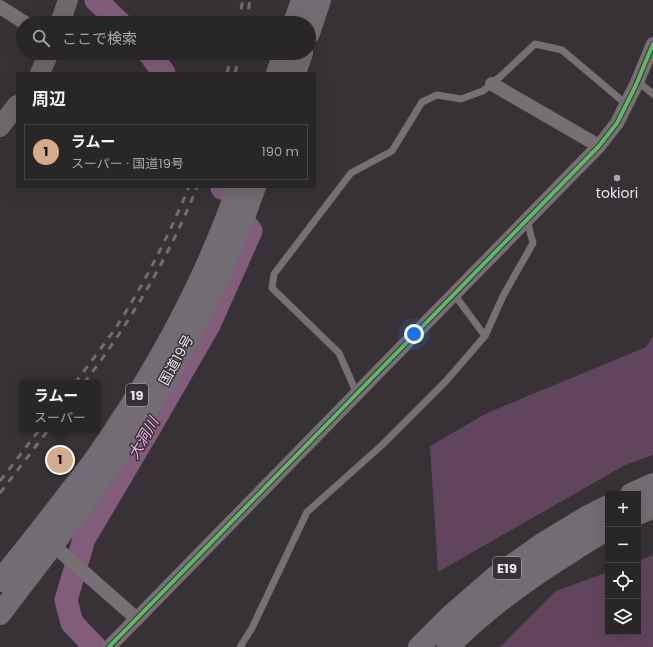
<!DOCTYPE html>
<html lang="ja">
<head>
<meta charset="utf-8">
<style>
	body { margin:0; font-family:Poppins,"Noto Sans JP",sans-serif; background:#353234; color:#f1f3f6 }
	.controls { position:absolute; right:12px; bottom:12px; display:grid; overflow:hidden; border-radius:0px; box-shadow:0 4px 16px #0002 }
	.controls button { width:36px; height:36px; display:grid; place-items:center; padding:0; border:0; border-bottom:1px solid #454345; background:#292628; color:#f1f3f6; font:20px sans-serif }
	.you { position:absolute; left:414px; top:334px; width:14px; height:14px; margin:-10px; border:3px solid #fff; border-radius:50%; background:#1a73e8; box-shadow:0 0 0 6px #1a73e833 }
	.badge { display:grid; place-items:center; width:26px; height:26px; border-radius:50%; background:#d6ab8b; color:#111; font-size:13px; font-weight:700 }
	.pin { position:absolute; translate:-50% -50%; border:2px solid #fff; box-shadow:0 1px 4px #0006 }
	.popup { position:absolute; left:20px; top:380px; width:80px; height:52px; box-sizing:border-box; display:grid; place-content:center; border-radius:0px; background:#292628; filter:drop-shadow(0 1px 3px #0005); font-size:13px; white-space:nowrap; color:#a5a5a8 }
	.popup b { font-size:15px; color:#f1f3f6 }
	.popup::after { content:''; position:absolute; left:50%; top:100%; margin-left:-8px; border:8px solid transparent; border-top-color:#292628 }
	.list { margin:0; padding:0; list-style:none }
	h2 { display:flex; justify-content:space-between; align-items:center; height:52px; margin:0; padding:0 16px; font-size:17px }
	h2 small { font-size:13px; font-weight:400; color:#a5a5a8 }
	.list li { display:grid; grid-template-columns:26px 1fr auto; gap:12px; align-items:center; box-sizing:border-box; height:56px; margin:0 8px 8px; padding:0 8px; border:1px solid #454345; border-radius:0px }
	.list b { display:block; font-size:15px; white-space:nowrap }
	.list p { margin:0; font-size:13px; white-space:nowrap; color:#a5a5a8 }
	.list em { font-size:13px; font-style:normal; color:#a5a5a8 }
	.icon { flex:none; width:22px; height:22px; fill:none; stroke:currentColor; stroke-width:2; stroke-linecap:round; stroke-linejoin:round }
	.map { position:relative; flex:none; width:653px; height:647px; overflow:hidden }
	.search { position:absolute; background:#292628; box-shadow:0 4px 16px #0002; left:16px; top:16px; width:300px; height:44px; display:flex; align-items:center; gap:10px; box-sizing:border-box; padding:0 14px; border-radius:22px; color:#a5a5a8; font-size:15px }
	.panel { position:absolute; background:#292628; box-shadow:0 4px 16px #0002; left:16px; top:72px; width:300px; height:116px; border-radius:0px }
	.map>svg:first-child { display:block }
	.green { fill:#61455d }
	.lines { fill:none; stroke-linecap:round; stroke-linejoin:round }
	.river { stroke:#815d7b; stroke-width:23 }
	.lane { stroke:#766f74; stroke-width:7 }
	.street { stroke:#766f74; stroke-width:14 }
	.secondary { stroke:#6f686d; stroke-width:20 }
	.highway { stroke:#736c72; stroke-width:22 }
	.rail { stroke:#716d70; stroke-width:3; stroke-dasharray:7 7; stroke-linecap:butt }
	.cycleway-casing { stroke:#393037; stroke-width:6 }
	.cycleway { stroke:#5cba63; stroke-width:4 }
	.poi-dot { fill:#aba5a9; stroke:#393037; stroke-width:1.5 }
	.labels { text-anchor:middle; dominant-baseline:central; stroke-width:3; stroke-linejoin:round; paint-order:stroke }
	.shield { fill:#393037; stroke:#b4adb2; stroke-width:1 }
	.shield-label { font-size:13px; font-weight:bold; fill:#e9e3e7 }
	.poi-label { font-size:14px; fill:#e9e3e7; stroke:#393037 }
	.street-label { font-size:14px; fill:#e9e3e7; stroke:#393037 }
	.water-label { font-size:15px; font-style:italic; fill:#f0b1e7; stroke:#393037 }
</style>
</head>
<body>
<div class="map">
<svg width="653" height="647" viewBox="0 0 653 647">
	<rect width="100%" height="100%" fill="#373236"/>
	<path class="green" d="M 653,336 L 653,455 L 625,465 L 438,572 L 430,446 L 487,413 L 646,347 Z
		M 653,555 L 653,647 L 500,647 L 556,591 L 608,572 L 608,632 L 638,632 L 638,561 Z"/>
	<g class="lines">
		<path class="river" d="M 96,0 L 120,23
			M 149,53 L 164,73
			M 222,187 L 222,188
			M 95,647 L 72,623 L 66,600 L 84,539 L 152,424 L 209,325 L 251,231 L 248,227"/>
		<path class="lane" d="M 637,81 L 653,94
			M 454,294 L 485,336
			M 357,394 L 339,353 L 272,288 L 274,274 L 351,173 L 392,151 L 422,102 L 437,95 L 461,99 L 483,91 L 502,75 L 535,44 L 562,50 L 626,104
			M 240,647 L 252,628 L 307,512 L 382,445 L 446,381 L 485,336 L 503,296 L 533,243 L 527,220"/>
		<path class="street" d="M 0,7 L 25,23
			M 492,84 L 599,146
			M 53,545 L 137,619
			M 109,647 L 599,146 L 617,123 L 636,85 L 653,44"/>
		<path class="secondary" d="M 60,23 L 68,0
			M 40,73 L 49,53
			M 0,127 L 17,105"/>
		<path class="highway" d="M 294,23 L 302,0
			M 309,33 L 320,0
			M 277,73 L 284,53
			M 295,73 L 302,53
			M 631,494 L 653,484
			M 638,514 L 653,507
			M 0,581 C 22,553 44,526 65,498 C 75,485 86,472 95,459 C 154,375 204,284 238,187
			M 0,614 L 84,504 L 139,423 L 167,378 L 196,324 L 220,275 L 243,220 L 255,187
			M 419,647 L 450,616 L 495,577 L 542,544 L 588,516 L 608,506
			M 448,647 C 485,610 527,579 571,552 C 583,544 595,536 608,530"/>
		<path class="rail" d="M 238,23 L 243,0
			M 246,23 L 250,0
			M 227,73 L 232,53
			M 235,73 L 240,53
			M 75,383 C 89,364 104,345 117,326 C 145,282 169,235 189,187
			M 84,383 C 130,323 169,257 197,187
			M 0,481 L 40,429
			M 0,493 L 49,429"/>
		<g class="cycleway-casing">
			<path id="cycleway" d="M 109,647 L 599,146 L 617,123 L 636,85 L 653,44"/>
		</g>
		<use href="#cycleway" class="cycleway"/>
	</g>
	<circle class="poi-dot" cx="617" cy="178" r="4"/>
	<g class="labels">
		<g class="shield">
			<rect x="126" y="384" width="22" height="22" rx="3"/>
			<rect x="493" y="557" width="28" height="22" rx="3"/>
		</g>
		<g class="shield-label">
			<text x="137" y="395">19</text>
			<text x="507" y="568">E19</text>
		</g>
		<g class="poi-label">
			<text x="617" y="193">tokiori</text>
		</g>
		<g class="street-label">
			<text transform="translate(176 360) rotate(-61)">国道19号</text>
		</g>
		<g class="water-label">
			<text transform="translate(143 438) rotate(-60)">大洞川</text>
		</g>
	</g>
</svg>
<div class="controls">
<button>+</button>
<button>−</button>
<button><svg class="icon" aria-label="locate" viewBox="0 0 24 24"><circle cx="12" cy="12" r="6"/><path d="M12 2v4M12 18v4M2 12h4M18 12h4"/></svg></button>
<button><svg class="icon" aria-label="layers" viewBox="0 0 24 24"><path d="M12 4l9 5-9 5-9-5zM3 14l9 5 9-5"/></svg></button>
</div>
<div class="you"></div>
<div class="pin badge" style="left:60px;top:460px">1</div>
<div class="popup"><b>ラムー</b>スーパー</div>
<div class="search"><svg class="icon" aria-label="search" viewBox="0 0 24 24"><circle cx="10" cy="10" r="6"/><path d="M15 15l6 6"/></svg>ここで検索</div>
<section class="panel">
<h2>周辺<small></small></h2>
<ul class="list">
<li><span class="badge">1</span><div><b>ラムー</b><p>スーパー · 国道19号</p></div><em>190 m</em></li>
</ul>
</section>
</div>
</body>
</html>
